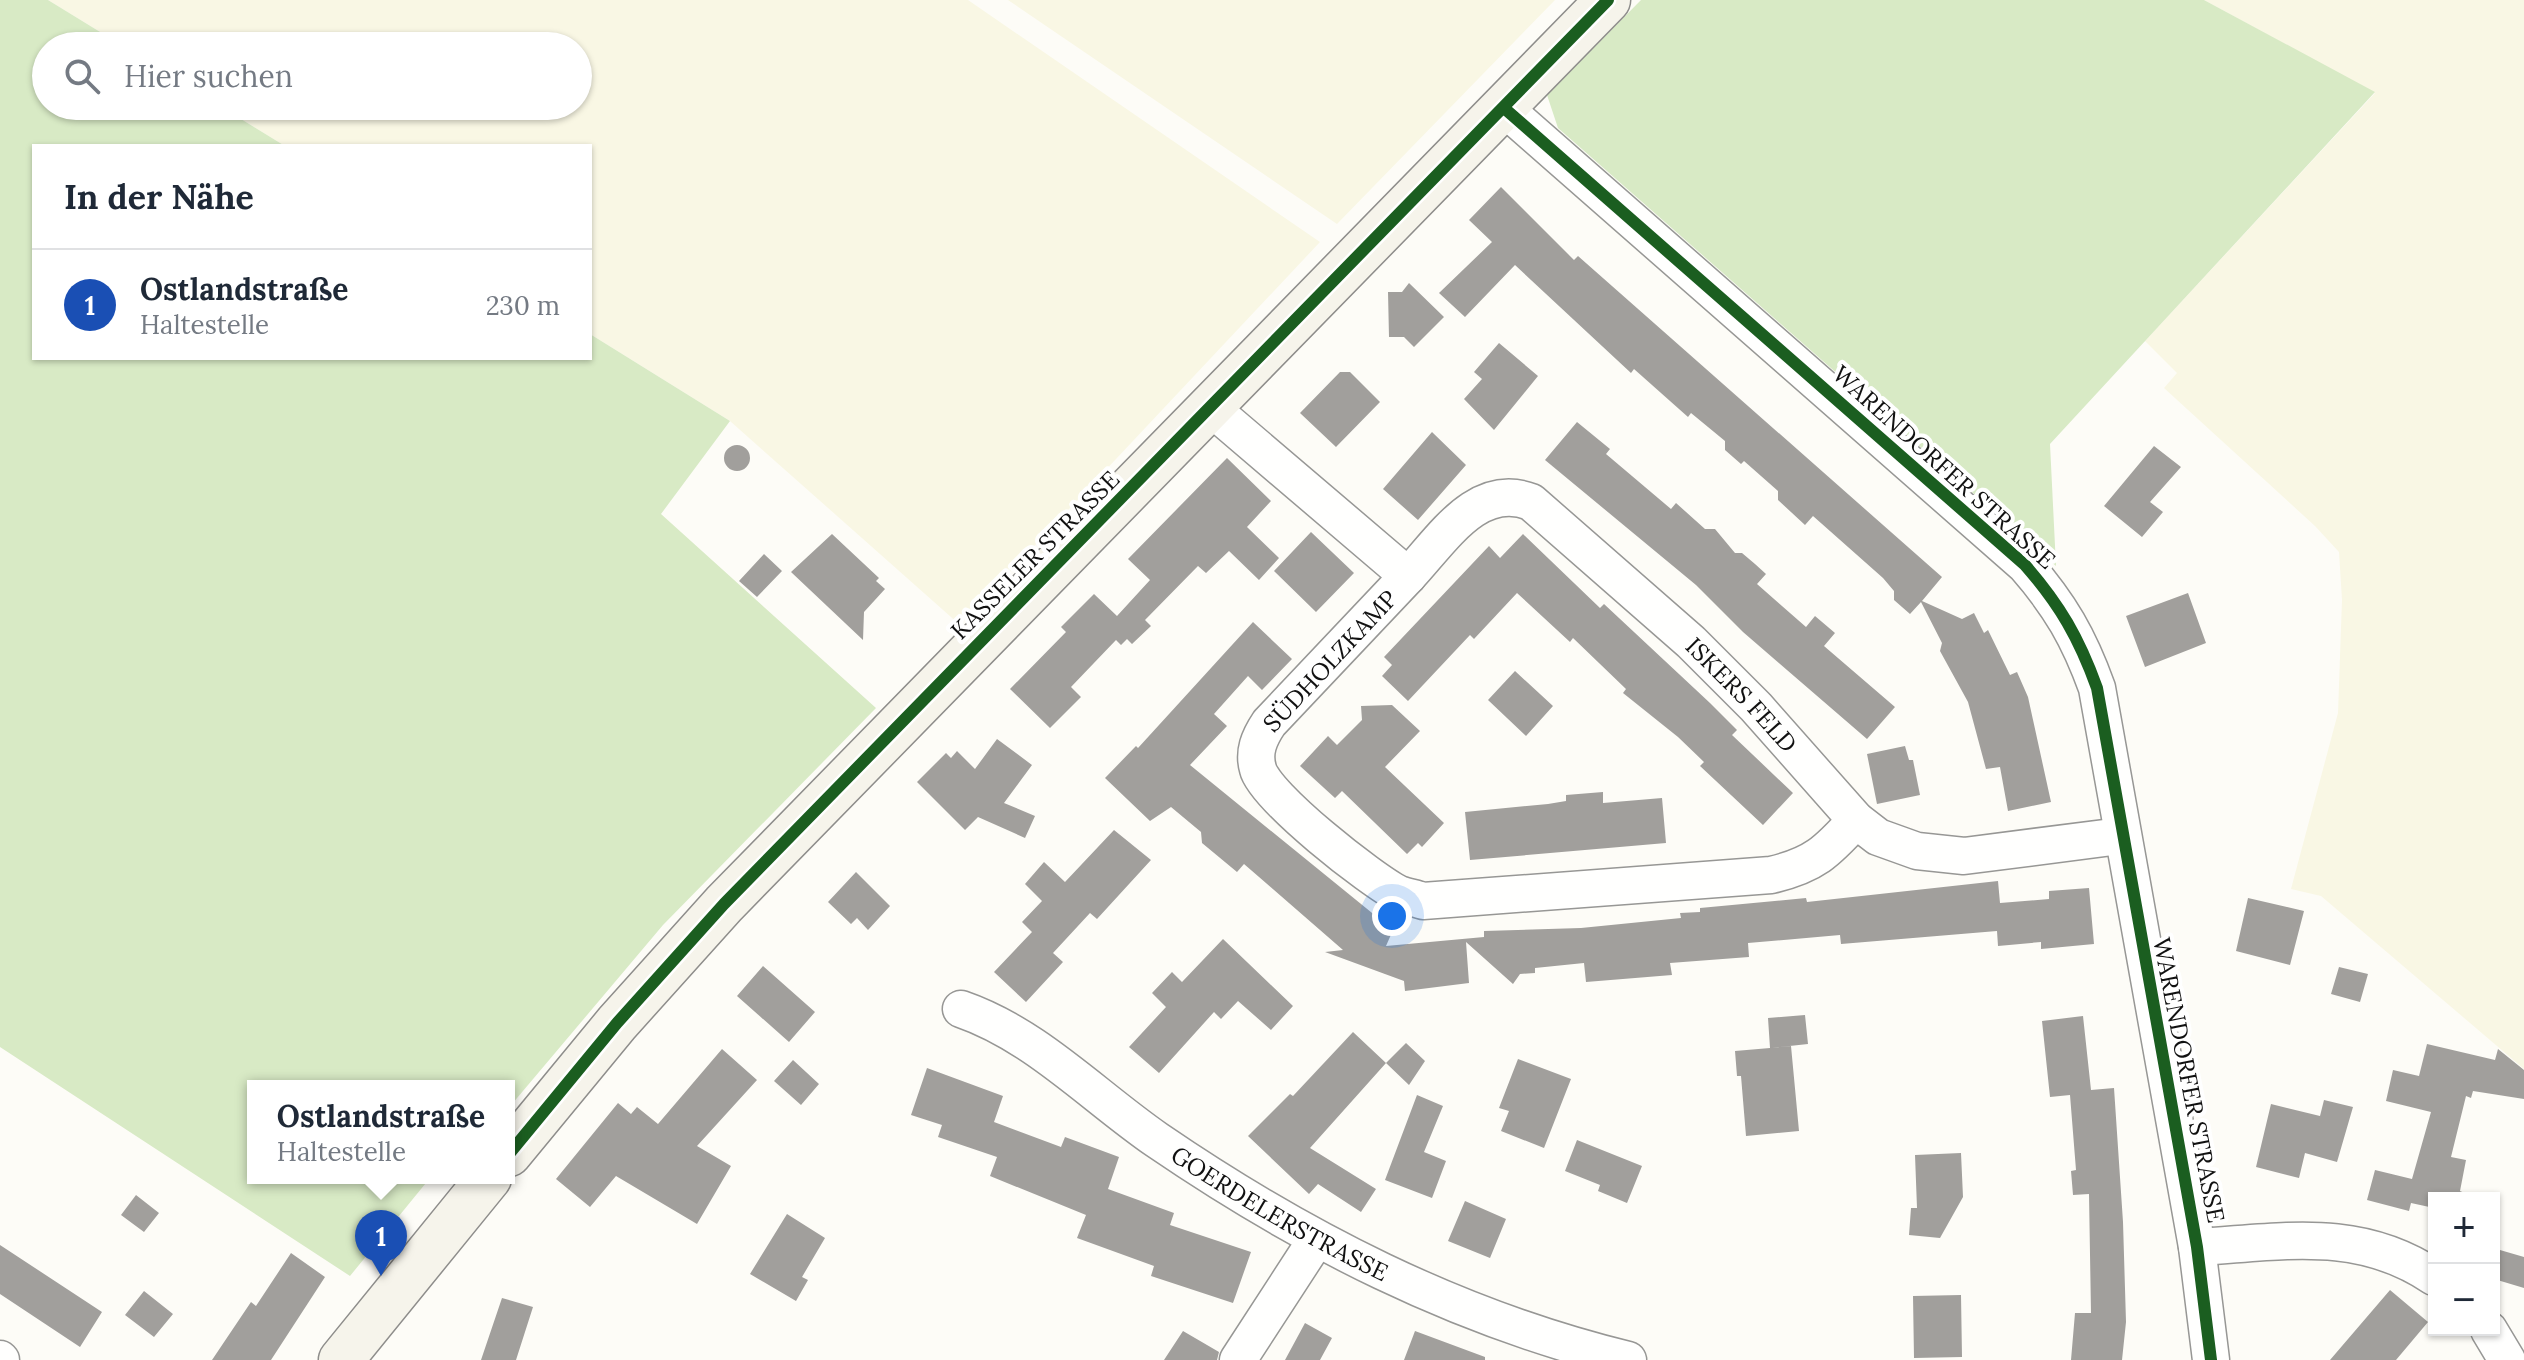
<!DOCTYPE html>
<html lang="de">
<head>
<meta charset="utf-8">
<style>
	body { margin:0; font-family:Lora,serif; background:#f2f2f3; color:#1f2937 }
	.controls { position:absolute; right:24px; bottom:24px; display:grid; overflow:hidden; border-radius:0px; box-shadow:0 2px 6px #0004 }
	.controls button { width:72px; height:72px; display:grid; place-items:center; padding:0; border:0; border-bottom:2px solid #e0e1e3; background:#fff; color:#1f2937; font:40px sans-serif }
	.you { position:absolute; left:1392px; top:916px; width:28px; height:28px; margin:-20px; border:6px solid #fff; border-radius:50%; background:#1a73e8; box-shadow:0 0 0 12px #1a73e833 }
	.badge { display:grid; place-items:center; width:52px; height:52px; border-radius:50%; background:#db2777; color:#fff; font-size:26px; font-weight:700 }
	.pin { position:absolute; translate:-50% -66px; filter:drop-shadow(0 2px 4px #0008) }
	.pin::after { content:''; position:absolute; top:42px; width:28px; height:24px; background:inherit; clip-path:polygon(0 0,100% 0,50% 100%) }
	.popup { position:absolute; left:247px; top:1080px; width:268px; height:104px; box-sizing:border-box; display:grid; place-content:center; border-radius:0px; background:#fff; filter:drop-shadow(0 2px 6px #0005); font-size:26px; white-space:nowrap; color:#747a83 }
	.popup b { font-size:30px; color:#1f2937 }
	.popup::after { content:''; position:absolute; left:50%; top:100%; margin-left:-16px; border:16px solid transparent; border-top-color:#fff }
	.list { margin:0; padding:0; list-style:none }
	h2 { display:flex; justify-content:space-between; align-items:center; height:104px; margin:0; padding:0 32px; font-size:34px }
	h2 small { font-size:26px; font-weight:400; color:#747a83 }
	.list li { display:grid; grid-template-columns:52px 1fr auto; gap:24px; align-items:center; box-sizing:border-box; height:112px; padding:0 32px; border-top:2px solid #e0e1e3 }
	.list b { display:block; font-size:30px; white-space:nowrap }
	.list p { margin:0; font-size:26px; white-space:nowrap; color:#747a83 }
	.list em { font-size:26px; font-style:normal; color:#747a83 }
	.icon { flex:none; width:44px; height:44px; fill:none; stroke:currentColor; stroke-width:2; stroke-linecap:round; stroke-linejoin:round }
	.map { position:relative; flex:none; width:2524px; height:1360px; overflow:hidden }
	.search { position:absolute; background:#fff; box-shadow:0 2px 6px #0004; left:32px; top:32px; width:560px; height:88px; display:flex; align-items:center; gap:20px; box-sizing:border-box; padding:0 28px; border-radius:44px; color:#747a83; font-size:30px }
	.panel { position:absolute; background:#fff; box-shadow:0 2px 6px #0004; left:32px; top:144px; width:560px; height:216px; border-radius:0px }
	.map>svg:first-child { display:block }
	.farmland { fill:#f9f7e4 }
	.forest { fill:#d8eac5 }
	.building { fill:#a19f9c }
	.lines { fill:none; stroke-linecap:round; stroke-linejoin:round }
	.street-casing { stroke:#979795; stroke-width:39 }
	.secondary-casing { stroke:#8e8d8b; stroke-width:47 }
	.street { stroke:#fffffe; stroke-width:36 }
	.secondary { stroke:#f6f4eb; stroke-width:44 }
	.cycleway-casing { stroke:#fff; stroke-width:17 }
	.cycleway { stroke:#1b5e20; stroke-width:12 }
	.labels { text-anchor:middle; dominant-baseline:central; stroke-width:8; stroke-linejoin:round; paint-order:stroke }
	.street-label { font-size:24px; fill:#111; stroke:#fff }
</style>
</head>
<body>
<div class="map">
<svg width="2524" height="1360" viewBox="0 0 2524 1360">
	<rect width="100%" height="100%" fill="#fdfcf7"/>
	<path class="farmland" d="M 48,0 L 968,0 L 1320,242 L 960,625 L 730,421 L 590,334 L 590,146 L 285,146 L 220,106 L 578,106 L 578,46 L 123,46 Z
		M 1008,0 L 1555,0 L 1337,224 Z
		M 2204,0 L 2524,0 L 2524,1069 L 2321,896 L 2291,889 L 2338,713 L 2342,600 L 2339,552 L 2315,526 L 2164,388 L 2177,373 L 2145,341 L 2375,93 Z"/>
	<path class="forest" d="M 0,0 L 48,0 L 123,46 L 46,46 L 46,106 L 220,106 L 285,146 L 34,146 L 34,358 L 590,358 L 590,334 L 730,421 L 661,514 L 876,708 L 663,925 L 512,1104 L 509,1086 L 253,1086 L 253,1178 L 430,1178 L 350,1276 L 0,1047 Z
		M 1641,0 L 2204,0 L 2375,92 L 2050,444 L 2056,566 L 1558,128 L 1547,95 Z"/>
	<path class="building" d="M 1501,187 L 1574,260 L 1578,256 L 1942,577 L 1922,601 L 1962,619 L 1974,613 L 1984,633 L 1988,630 L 2010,675 L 2017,672 L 2028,697 L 2051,802 L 2008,811 L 2000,767 L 1986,769 L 1968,702 L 1940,651 L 1942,643 L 1921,602 L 1910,614 L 1894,600 L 1894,591 L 1883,578 L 1813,516 L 1805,525 L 1778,500 L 1778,491 L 1744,461 L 1741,464 L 1725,450 L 1725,441 L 1691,413 L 1688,417 L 1634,369 L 1631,373 L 1515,265 L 1465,317 L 1439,293 L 1492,242 L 1469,220 Z
		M 1409,283 L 1444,317 L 1414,347 L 1404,337 L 1389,337 L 1388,292 L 1402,292 Z
		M 1499,343 L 1538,376 L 1494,430 L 1464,399 L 1482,379 L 1474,372 Z
		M 1340,372 L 1350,372 L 1380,402 L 1336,447 L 1300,413 Z
		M 1577,422 L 1610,449 L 1606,454 L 1671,509 L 1676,503 L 1705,529 L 1715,529 L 1735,553 L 1742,553 L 1755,564 L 1766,574 L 1757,584 L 1806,627 L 1815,616 L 1835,633 L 1824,646 L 1895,707 L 1867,739 L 1743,632 L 1696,585 L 1545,460 Z
		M 1432,432 L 1466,465 L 1418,520 L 1383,489 Z
		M724 458a13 13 0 1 1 26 0a13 13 0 1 1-26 0Z
		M 2154,446 L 2181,467 L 2150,502 L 2163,512 L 2142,537 L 2104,506 Z
		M 1227,458 L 1271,501 L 1247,527 L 1279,558 L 1259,580 L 1229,551 L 1206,573 L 1198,566 L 1145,620 L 1151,626 L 1132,644 L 1127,639 L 1121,645 L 1116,640 L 1071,687 L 1081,697 L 1050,728 L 1010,689 L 1066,632 L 1061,627 L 1094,594 L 1117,616 L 1150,580 L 1128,559 Z
		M 1311,532 L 1354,573 L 1316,612 L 1274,571 Z
		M 832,534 L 879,578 L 876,581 L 885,589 L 864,612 L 863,640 L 791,572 Z
		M 1523,534 L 1600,608 L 1604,604 L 1710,703 L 1737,730 L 1732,735 L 1793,793 L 1763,825 L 1700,766 L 1704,762 L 1678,737 L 1623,693 L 1626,689 L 1573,638 L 1570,642 L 1517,593 L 1474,639 L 1470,635 L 1408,701 L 1382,676 L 1392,665 L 1384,657 L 1489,546 L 1500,558 Z
		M 764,554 L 782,571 L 757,597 L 739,581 Z
		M 2188,593 L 2206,643 L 2145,667 L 2126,616 Z
		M 1253,622 L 1292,659 L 1262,690 L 1248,676 L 1214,714 L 1227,726 L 1190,765 L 1393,930 L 1386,946 L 1484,937 L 1484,931 L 1581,928 L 1681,918 L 1680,913 L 1700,912 L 1700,908 L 1806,898 L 1807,902 L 1998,881 L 2000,903 L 2049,899 L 2049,891 L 2089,888 L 2094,944 L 2041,949 L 2041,942 L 1998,946 L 1997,931 L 1841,944 L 1840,935 L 1748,943 L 1749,957 L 1670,963 L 1672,975 L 1586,982 L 1584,963 L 1535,968 L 1535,973 L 1520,974 L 1513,984 L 1466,942 L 1469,983 L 1405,991 L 1404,981 L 1325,952 L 1343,950 L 1244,864 L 1237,872 L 1202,843 L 1201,832 L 1171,807 L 1150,821 L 1105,778 L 1136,746 L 1138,748 Z
		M 1515,671 L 1553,706 L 1526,736 L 1488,700 Z
		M 1392,705 L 1420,731 L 1385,767 L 1444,823 L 1422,847 L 1418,843 L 1407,854 L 1342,791 L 1335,798 L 1300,766 L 1328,736 L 1337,745 L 1362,720 L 1361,706 Z
		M 997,739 L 1032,765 L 1004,803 L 1035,816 L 1025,838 L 978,817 L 965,830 L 917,782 L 946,753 L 951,758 L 957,751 L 975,769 Z
		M 1905,746 L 1909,760 L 1913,760 L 1920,795 L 1877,804 L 1867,754 Z
		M 1603,792 L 1603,803 L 1662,798 L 1666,843 L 1470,860 L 1465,812 L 1548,804 L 1566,801 L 1566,795 Z
		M 1114,830 L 1151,860 L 1097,919 L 1090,913 L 1053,953 L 1063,962 L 1026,1002 L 994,972 L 1032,932 L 1022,922 L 1042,901 L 1025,884 L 1044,862 L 1065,882 Z
		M 856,872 L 890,906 L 868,930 L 857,918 L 851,924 L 828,902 Z
		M 2248,898 L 2304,911 L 2290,965 L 2236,951 Z
		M 1223,939 L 1293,1006 L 1271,1030 L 1238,1001 L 1221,1019 L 1214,1012 L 1159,1073 L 1129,1047 L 1166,1007 L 1152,993 L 1172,972 L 1182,982 Z
		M 763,966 L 815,1012 L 789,1042 L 737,996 Z
		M 2339,967 L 2368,974 L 2360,1002 L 2331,994 Z
		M 1805,1015 L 1808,1044 L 1772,1048 L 1791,1046 L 1799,1131 L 1746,1136 L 1741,1076 L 1737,1076 L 1735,1051 L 1770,1048 L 1768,1018 Z
		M 2083,1016 L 2091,1090 L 2114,1088 L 2123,1222 L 2126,1322 L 2122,1360 L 2071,1360 L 2075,1313 L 2091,1313 L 2089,1194 L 2073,1195 L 2071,1171 L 2076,1170 L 2070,1095 L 2050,1097 L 2042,1021 Z
		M 1353,1032 L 1386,1063 L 1310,1148 L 1376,1189 L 1361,1212 L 1318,1184 L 1309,1194 L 1248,1136 L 1290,1094 L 1293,1096 Z
		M 1406,1043 L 1425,1061 L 1409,1085 L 1386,1063 Z
		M 2427,1044 L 2495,1060 L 2498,1049 L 2524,1070 L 2524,1099 L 2473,1091 L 2471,1098 L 2466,1096 L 2451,1157 L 2466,1160 L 2460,1191 L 2476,1198 L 2434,1198 L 2434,1208 L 2411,1203 L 2409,1211 L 2367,1200 L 2375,1170 L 2412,1179 L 2431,1112 L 2386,1101 L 2393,1070 L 2419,1076 Z
		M 722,1049 L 757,1080 L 697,1146 L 731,1166 L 697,1224 L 616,1176 L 590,1207 L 556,1179 L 618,1103 L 631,1114 L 637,1107 L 658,1124 Z
		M 1518,1059 L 1571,1079 L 1544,1148 L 1501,1131 L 1509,1111 L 1499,1108 Z
		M 793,1060 L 819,1084 L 801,1105 L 774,1081 Z
		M 927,1068 L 1003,1096 L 994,1122 L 1061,1147 L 1065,1137 L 1119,1157 L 1108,1189 L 1174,1213 L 1170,1225 L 1251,1252 L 1233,1303 L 1151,1276 L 1154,1266 L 1077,1238 L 1086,1215 L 990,1176 L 997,1157 L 938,1137 L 942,1125 L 911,1115 Z
		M 1417,1095 L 1443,1106 L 1424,1152 L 1446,1161 L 1432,1198 L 1385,1180 Z
		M 2324,1100 L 2353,1107 L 2337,1162 L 2305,1153 L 2299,1178 L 2256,1167 L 2271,1104 L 2320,1116 Z
		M 1577,1140 L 1642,1166 L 1627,1203 L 1598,1191 L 1600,1185 L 1565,1171 Z
		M 1961,1153 L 1963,1197 L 1940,1238 L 1909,1235 L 1911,1208 L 1917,1208 L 1915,1155 Z
		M 136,1195 L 159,1213 L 144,1232 L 121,1215 Z
		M 1465,1201 L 1506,1219 L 1490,1258 L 1448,1241 Z
		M 787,1214 L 825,1238 L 802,1277 L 808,1280 L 796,1301 L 750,1274 Z
		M 0,1245 L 102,1312 L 80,1347 L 0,1294 Z
		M 2500,1250 L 2524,1257 L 2524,1288 L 2494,1279 Z
		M 291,1253 L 325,1277 L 271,1360 L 212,1360 L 251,1302 L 256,1306 Z
		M 2390,1290 L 2428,1322 L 2396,1360 L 2330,1360 Z
		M 144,1291 L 173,1314 L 154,1337 L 125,1315 Z
		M 1961,1295 L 1962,1357 L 1914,1358 L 1913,1296 Z
		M 502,1298 L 533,1307 L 516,1360 L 481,1360 Z
		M 1305,1323 L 1332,1338 L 1320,1360 L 1285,1360 Z
		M 1183,1331 L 1219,1352 L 1217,1360 L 1164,1360 Z
		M 1415,1331 L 1485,1357 L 1485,1360 L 1404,1360 Z"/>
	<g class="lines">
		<g class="street-casing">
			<g id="street">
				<path d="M 1504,108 L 2025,565 C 2060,605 2079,638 2097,688 L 2197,1247 L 2211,1360"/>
				<path d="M 1211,408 L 1408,576 L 1269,723 C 1259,738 1253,752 1258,769 C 1264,796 1372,881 1399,894 C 1407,897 1415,898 1423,901 L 1771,875 C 1814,865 1827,852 1856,820"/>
				<path id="s1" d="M 1408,576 C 1442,540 1477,481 1531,502 L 1691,642 L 1756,707 L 1856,820 L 1878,837 L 1917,851 L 1964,856 L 2120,836"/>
				<path id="s2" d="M 961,1009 C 1036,1035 1092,1095 1157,1140 C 1302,1239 1456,1318 1628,1360"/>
				<path d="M 2197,1247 C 2283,1242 2358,1226 2434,1277"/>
				<path d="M 2489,1330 L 2507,1360"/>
				<path d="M 0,1359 L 1,1360"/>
				<path d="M 1238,1360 L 1316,1240"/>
			</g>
		</g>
		<g class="secondary-casing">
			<path id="secondary" d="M 509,1154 L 617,1023 L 724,904 L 1608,0
				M 341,1360 L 489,1178"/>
		</g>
		<use href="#street" class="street"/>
		<use href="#secondary" class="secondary"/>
		<g class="cycleway-casing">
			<path id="cycleway" d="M 1504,108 L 2025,565 C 2060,605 2079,638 2097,688 L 2197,1247 L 2211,1360
				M 509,1154 L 617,1023 L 724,904 L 1608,0"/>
		</g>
		<use href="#cycleway" class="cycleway"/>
	</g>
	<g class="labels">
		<g class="street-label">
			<text transform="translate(1944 467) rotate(42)">WARENDORFER STRASSE</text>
			<text transform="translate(1035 555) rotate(-45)">KASSELER STRASSE</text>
			<text transform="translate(1330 661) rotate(-47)">SÜDHOLZKAMP</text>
			<text stroke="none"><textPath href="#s1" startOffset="440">ISKERS FELD</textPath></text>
			<text transform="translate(2189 1080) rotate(79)">WARENDORFER STRASSE</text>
			<text stroke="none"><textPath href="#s2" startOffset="380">GOERDELERSTRASSE</textPath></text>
		</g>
	</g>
</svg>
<div class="controls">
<button>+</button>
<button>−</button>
</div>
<div class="you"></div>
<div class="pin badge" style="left:381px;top:1276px;background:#1a4fb4">1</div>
<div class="popup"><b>Ostlandstraße</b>Haltestelle</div>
<div class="search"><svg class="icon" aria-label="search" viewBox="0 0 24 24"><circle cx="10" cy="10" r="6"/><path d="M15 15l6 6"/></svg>Hier suchen</div>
<section class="panel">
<h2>In der Nähe<small></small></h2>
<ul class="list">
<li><span class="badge" style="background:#1a4fb4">1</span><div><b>Ostlandstraße</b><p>Haltestelle</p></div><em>230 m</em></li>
</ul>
</section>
</div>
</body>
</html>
